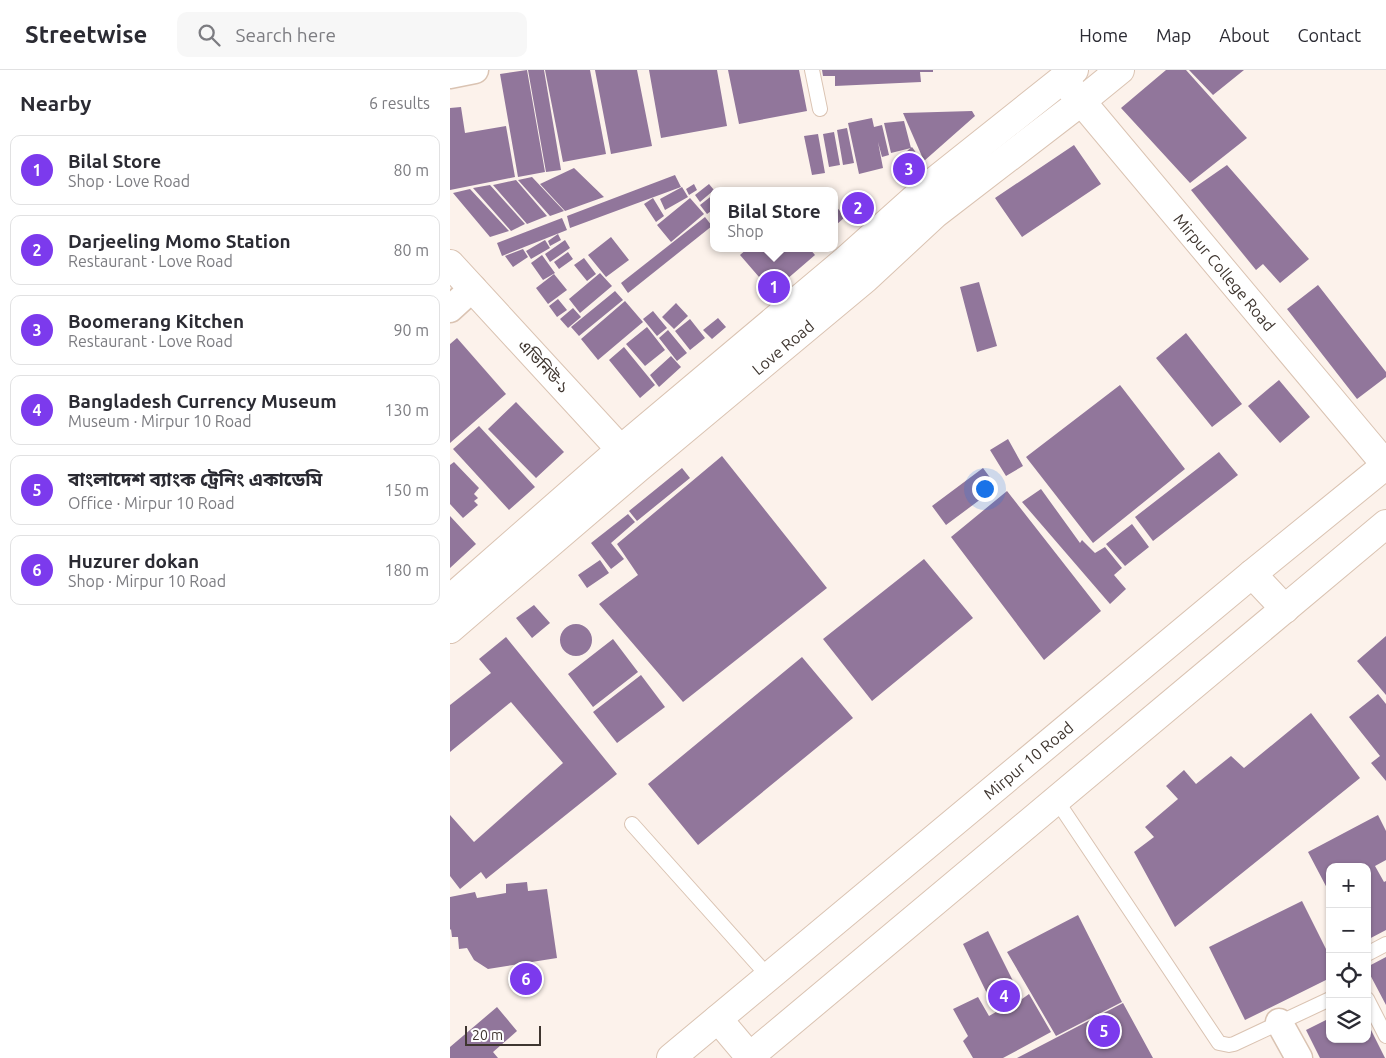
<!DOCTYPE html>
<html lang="en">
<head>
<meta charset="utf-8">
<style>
	body { margin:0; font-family:Ubuntu,"Noto Sans Bengali",sans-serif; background:#f7f7f7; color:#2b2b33 }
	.controls { position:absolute; right:15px; bottom:15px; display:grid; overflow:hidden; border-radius:10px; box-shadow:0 1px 4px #0004 }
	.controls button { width:45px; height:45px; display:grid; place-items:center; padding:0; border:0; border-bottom:1px solid #e1e1e2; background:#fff; color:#2b2b33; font:25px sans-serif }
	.scale { position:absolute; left:15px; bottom:12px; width:76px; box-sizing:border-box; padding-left:5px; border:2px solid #3f3630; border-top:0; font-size:14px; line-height:18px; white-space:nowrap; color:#3f3630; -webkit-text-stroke:4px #fff; paint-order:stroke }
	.you { position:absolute; left:534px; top:418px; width:18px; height:18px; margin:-12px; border:4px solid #fff; border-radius:50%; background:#1a73e8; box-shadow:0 0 0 8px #1a73e833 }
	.badge { display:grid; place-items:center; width:32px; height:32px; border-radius:50%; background:#7c3aed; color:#fff; font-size:16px; font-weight:700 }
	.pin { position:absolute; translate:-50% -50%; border:2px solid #fff; box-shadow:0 1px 5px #0006 }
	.popup { position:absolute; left:260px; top:117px; width:128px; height:65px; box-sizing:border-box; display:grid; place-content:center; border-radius:10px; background:#fff; filter:drop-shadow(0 1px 4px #0005); font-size:16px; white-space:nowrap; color:#7c7c81 }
	.popup b { font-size:19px; color:#2b2b33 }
	.popup::after { content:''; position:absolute; left:50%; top:100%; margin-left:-10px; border:10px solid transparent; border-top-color:#fff }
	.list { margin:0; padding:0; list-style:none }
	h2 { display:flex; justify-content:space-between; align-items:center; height:65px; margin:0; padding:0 20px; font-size:21px }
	h2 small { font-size:16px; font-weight:400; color:#7c7c81 }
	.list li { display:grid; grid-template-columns:32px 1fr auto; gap:15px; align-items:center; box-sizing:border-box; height:70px; margin:0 10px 10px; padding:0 10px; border:1px solid #e1e1e2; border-radius:10px }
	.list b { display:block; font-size:19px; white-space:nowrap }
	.list p { margin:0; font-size:16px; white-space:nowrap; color:#7c7c81 }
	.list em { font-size:16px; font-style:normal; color:#7c7c81 }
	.icon { flex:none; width:28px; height:28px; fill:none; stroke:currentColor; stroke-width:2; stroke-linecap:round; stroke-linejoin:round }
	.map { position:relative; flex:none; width:936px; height:988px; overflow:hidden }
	header { display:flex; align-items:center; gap:30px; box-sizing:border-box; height:70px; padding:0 25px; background:#fff; border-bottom:1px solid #e1e1e2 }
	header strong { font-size:24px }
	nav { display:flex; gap:28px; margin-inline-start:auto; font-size:18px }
	.search { width:350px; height:45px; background:#f7f7f7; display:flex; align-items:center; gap:12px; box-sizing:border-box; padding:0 18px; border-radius:10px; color:#7c7c81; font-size:19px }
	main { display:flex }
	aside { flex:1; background:#fff }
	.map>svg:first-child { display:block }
	.building { fill:#91769b }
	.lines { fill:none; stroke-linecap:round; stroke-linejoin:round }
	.lane-casing { stroke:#dac3b2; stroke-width:16 }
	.street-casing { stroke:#dac3b2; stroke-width:29 }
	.secondary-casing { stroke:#dac3b2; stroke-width:30 }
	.primary-casing { stroke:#dac3b2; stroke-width:30 }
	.lane { stroke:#fff; stroke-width:14 }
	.street { stroke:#fff; stroke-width:26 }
	.secondary { stroke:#fff; stroke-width:28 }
	.primary { stroke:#fff; stroke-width:28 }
	.labels { text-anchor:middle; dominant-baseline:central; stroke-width:5; stroke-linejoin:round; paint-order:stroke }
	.street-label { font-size:16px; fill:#3f3630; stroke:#fff }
</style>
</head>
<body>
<header>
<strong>Streetwise</strong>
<div class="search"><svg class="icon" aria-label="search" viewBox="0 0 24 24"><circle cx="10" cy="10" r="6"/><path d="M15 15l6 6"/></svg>Search here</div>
<nav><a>Home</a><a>Map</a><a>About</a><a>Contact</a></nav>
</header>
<main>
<aside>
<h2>Nearby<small>6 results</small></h2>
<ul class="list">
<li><span class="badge">1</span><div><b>Bilal Store</b><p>Shop · Love Road</p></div><em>80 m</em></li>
<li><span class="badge">2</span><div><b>Darjeeling Momo Station</b><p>Restaurant · Love Road</p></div><em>80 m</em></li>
<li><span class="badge">3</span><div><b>Boomerang Kitchen</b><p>Restaurant · Love Road</p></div><em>90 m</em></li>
<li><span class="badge">4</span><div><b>Bangladesh Currency Museum</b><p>Museum · Mirpur 10 Road</p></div><em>130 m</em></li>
<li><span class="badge">5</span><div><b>বাংলাদেশ ব্যাংক ট্রেনিং একাডেমি</b><p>Office · Mirpur 10 Road</p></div><em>150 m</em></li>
<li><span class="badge">6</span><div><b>Huzurer dokan</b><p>Shop · Mirpur 10 Road</p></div><em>180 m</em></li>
</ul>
</aside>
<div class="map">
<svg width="936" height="988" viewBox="0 0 936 988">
	<rect width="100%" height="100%" fill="#fcf2eb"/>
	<path class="building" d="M 77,0 L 95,102 L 68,107 L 50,4 Z
		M 78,0 L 94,0 L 111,100 L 96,102 Z
		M 95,0 L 140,0 L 156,84 L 113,92 Z
		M 145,0 L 187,0 L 202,76 L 161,84 Z
		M 199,0 L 267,0 L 277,56 L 211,68 Z
		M 278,0 L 349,0 L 357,41 L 289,54 Z
		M 372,0 L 483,0 L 483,2 L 470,2 L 471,12 L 385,16 L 385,6 L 373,6 Z
		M 716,0 L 736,0 L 797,68 L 740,113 L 671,38 Z
		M 739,0 L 794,0 L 763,25 Z
		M 11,37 L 15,63 L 56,56 L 65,107 L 0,120 L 0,38 Z
		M 522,41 L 525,46 L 474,91 L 453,43 Z
		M 422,48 L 424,57 L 432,55 L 439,85 L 432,87 L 428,72 L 433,98 L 409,104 L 398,53 Z
		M 454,51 L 461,78 L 441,83 L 434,53 Z
		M 397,58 L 404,93 L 393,95 L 387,60 Z
		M 384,62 L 390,95 L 379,97 L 373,64 Z
		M 368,64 L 375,103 L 362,105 L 354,66 Z
		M 624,75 L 651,114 L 572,167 L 545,128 Z
		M 462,77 L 474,94 L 458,105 L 447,89 Z
		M 777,95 L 859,189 L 830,213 L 813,194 L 806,200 L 741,120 Z
		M 124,98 L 154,127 L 115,141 L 90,114 Z
		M 225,105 L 231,117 L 120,158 L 117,146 Z
		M 82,107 L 114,141 L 100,146 L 68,110 Z
		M 66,110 L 97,146 L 77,154 L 43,115 Z
		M 244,114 L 247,120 L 239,125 L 236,119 Z
		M 259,114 L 264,120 L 250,132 L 245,125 Z
		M 40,115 L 75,154 L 61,161 L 23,118 Z
		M 232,117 L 238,127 L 215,140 L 210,129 Z
		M 20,119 L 59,161 L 40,167 L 3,123 Z
		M 264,124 L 264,139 L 257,144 L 250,135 Z
		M 203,128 L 214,146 L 206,152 L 194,134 Z
		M 240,128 L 254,144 L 221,172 L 207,155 Z
		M 384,134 L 395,147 L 386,155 L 384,153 Z
		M 255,147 L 262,156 L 178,223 L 171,213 Z
		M 112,148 L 117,160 L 52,186 L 47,173 Z
		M 108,164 L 111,170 L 100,176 L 98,171 Z
		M 161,167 L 179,190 L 156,207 L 138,185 Z
		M 95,170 L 100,178 L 81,189 L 76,181 Z
		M 115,170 L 120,178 L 100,192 L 95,184 Z
		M 298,178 L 321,178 L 324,182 L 329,178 L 359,178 L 365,185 L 322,222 L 290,185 Z
		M 73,179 L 78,187 L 63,197 L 55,186 Z
		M 118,182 L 123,189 L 109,199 L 104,192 Z
		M 92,185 L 105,203 L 93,210 L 81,193 Z
		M 134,188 L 146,204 L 137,211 L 124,195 Z
		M 150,203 L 162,216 L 130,243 L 119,229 Z
		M 104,204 L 117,220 L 98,234 L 86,218 Z
		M 529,212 L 547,276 L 527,282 L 510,217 Z
		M 868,215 L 936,302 L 936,307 L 907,329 L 837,239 Z
		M 165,221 L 173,230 L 129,266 L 121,257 Z
		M 108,229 L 117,240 L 107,247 L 99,236 Z
		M 175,231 L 193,252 L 148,290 L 131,269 Z
		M 226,233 L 238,246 L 224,259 L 212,247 Z
		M 123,238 L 131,247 L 118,258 L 110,249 Z
		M 203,241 L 217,258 L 207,266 L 193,249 Z
		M 268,248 L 276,257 L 262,269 L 253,260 Z
		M 240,249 L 255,268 L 240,280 L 225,261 Z
		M 197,257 L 215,280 L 195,296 L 176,274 Z
		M 218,260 L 237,283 L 227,291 L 209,268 Z
		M 736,263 L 792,334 L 762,357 L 706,288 Z
		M 7,268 L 56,324 L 0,373 L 0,274 Z
		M 174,277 L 205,315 L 190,328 L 159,290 Z
		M 221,286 L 231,297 L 209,317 L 200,305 Z
		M 829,310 L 860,347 L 830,373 L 798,336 Z
		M 670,315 L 735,399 L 643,473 L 576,387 Z
		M 66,332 L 114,382 L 86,408 L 38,359 Z
		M 29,356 L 85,417 L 59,440 L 3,379 Z
		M 558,369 L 573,396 L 556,406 L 540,380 Z
		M 769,382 L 788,405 L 703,471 L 685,447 Z
		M 272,386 L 377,518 L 233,632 L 149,534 L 188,505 L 167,474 Z
		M 4,392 L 29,418 L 24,424 L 28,428 L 24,431 L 28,435 L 13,448 L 0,434 L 0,395 Z
		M 232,398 L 240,408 L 187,451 L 179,441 Z
		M 533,398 L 547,417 L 496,455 L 482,436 Z
		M 591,419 L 630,473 L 632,470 L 645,483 L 655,477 L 672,498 L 664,505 L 676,519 L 660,534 L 572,432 Z
		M 557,421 L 651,541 L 594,590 L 501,467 Z
		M 178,444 L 185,452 L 161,473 L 174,489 L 161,499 L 141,473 Z
		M 0,446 L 26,474 L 0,498 Z
		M 682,454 L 699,477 L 675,496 L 656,474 Z
		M 474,489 L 523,548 L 422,631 L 373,569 Z
		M 150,490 L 159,503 L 137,518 L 128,505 Z
		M 84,535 L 100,553 L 82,568 L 66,548 Z
		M110 570a16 16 0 1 1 32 0a16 16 0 1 1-32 0Z
		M 936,566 L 936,625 L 907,591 Z
		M 56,567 L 167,704 L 36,809 L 31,802 L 10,819 L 0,806 L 0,745 L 24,772 L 113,693 L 61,632 L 0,682 L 0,635 L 41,603 L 29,589 Z
		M 163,569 L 188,602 L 143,637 L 118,604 Z
		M 352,587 L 403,648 L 248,775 L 198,714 Z
		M 191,605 L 215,637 L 167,673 L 143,642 Z
		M 928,624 L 936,634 L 936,711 L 921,693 L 930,686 L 899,647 Z
		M 861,643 L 910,708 L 725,857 L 684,782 L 704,767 L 695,757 L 728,729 L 716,716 L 734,700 L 746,714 L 781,686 L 794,698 Z
		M 928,745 L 936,761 L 936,790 L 925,796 L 934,812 L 936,811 L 936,860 L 917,870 L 917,797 L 880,797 L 880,819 L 878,820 L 858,782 Z
		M 77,812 L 78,821 L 97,819 L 107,888 L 38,899 L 24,890 L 17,878 L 9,879 L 8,867 L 2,867 L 1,859 L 0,860 L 0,827 L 25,822 L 27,828 L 56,823 L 56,814 Z
		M 852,831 L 880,887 L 880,908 L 795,950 L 759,877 Z
		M 628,845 L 672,932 L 606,966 L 557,882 Z
		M 538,861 L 572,929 L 579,924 L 601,962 L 553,988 L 523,988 L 513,971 L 518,966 L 503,939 L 528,927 L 539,946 L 546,942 L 513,874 Z
		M 936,887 L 936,935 L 917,899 L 917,897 Z
		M 673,933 L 703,988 L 567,988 Z
		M 47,937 L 67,961 L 43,982 L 48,988 L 0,988 L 0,977 Z
		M 880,948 L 880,969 L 917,969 L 917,952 L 935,988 L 870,988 L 856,960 Z"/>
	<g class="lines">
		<g class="lane-casing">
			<path id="lane" d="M 362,0 L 370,39
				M 607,731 L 769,973 L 779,975 L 784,974 L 880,929
				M 182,754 L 319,907
				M 917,884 L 936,874
				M 917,929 L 936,966"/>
		</g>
		<g class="street-casing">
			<path id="street" d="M 0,5 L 25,0
				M 0,239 L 23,218
				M 829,952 L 849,988"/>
		</g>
		<g class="secondary-casing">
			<g id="secondary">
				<path id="s1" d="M 621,19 L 936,395"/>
				<path d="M 0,194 L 183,393"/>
				<path d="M 0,529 L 170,380 L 396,190 L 481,114 L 624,0"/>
				<path id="s2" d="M 0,559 L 188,398 L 415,209 L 485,144 L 632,31 L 670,0"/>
			</g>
		</g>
		<g class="primary-casing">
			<g id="primary">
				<path d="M 802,504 L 835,539"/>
				<path d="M 268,949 L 300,987"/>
				<path id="s3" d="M 221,988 L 802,504 L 936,395"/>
				<path d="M 298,988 L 936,454"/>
			</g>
		</g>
		<use href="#lane" class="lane"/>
		<use href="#street" class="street"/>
		<use href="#secondary" class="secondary"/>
		<use href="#primary" class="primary"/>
	</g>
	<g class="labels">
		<g class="street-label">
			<text stroke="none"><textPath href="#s1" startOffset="239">Mirpur College Road</textPath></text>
			<text stroke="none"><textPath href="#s2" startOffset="436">Love Road</textPath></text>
			<text transform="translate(94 296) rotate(47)">এভিনিউ-১</text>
			<text stroke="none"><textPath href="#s3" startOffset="465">Mirpur 10 Road</textPath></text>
		</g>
	</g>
</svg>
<div class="controls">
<button>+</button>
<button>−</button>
<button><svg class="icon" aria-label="locate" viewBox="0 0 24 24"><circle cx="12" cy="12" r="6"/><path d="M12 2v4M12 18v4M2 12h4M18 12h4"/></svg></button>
<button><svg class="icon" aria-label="layers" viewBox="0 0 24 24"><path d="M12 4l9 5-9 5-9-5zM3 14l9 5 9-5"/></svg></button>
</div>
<div class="scale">20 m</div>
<div class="you"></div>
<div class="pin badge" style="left:324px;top:217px">1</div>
<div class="popup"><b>Bilal Store</b>Shop</div>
<div class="pin badge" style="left:408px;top:138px">2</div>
<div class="pin badge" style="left:459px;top:99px">3</div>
<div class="pin badge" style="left:554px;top:926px">4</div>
<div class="pin badge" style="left:654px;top:961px">5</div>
<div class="pin badge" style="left:76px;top:909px">6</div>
</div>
</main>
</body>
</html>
